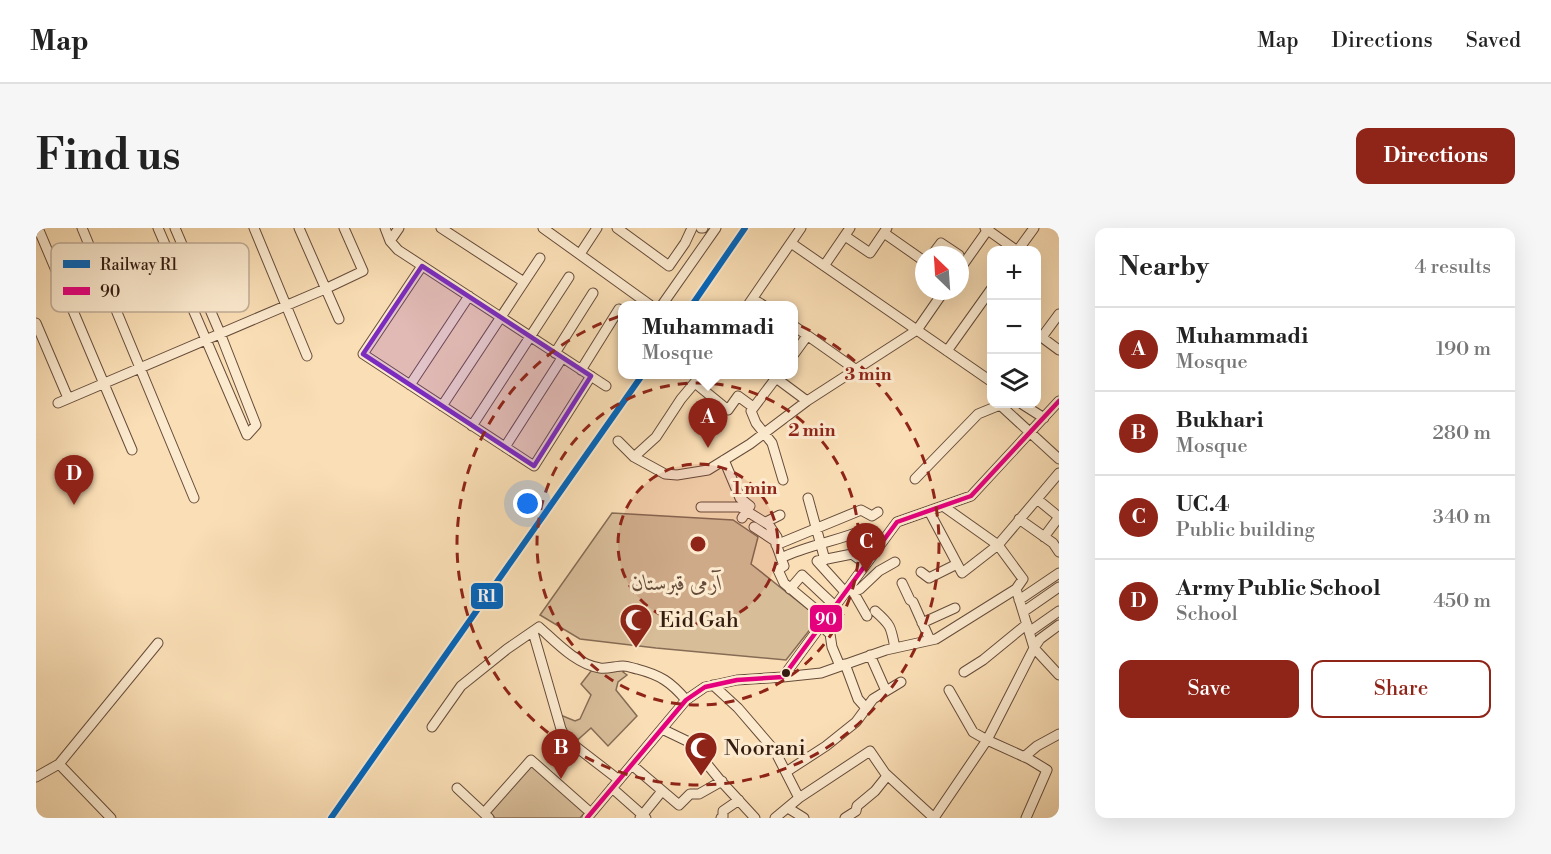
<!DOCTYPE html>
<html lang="en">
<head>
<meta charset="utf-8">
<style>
	body { margin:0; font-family:"Libre Bodoni",Amiri,serif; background:#f6f6f6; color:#222 }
	.controls { position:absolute; right:18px; top:18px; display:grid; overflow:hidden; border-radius:12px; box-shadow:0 6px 24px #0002 }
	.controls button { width:54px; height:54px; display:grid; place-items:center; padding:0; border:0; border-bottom:2px solid #e0e0e0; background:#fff; color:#222; font:30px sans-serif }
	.compass { position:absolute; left:879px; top:18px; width:54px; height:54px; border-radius:50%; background:#fff; box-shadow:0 6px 24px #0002; rotate:335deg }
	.you { position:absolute; left:492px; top:276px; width:21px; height:21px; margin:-15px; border:4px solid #fff; border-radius:50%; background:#1a73e8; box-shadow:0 0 0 9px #1a73e833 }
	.badge { display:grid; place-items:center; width:39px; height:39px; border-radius:50%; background:#8f2418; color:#fff; font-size:20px; font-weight:700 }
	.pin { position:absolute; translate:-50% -50px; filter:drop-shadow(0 2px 3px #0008) }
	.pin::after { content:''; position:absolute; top:32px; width:21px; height:18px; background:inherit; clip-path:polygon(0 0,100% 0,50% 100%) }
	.popup { position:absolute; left:582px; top:73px; width:180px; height:78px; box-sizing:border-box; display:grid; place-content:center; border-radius:12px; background:#fff; filter:drop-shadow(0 2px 4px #0005); font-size:20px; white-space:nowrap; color:#767676 }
	.popup b { font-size:22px; color:#222 }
	.popup::after { content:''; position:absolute; left:50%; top:100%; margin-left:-12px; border:12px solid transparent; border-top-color:#fff }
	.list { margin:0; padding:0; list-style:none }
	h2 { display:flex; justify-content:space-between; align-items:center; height:78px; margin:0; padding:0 24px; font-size:26px }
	h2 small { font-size:20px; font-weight:400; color:#767676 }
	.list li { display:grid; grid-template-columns:39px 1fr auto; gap:18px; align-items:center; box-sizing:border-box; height:84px; padding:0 24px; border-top:2px solid #e0e0e0 }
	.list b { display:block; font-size:22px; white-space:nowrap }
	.list p { margin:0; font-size:20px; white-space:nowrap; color:#767676 }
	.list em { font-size:20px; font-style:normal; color:#767676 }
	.actions { display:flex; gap:12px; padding:18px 24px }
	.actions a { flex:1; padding:14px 0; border:2px solid #8f2418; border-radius:12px; text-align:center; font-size:21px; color:#8f2418 }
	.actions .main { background:#8f2418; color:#fff }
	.icon { flex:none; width:33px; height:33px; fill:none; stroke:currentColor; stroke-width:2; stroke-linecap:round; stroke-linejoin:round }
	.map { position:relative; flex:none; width:1023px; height:590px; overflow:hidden; border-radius:12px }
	header { display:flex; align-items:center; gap:36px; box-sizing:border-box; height:84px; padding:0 30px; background:#fff; border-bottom:2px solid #e0e0e0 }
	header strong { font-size:28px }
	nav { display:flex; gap:33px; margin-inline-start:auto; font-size:21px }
	.intro { display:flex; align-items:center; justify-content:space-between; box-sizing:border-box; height:144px; padding:0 36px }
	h1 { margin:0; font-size:42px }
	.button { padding:15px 27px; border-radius:12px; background:#8f2418; color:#fff; font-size:21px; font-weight:700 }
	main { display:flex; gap:36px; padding:0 36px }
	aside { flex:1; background:#fff; border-radius:12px; box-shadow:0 6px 24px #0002 }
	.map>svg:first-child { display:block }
	.green { fill:#d8bd99; stroke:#866c55; stroke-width:1.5 }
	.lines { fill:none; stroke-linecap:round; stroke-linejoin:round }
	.minor-casing { stroke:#664c3a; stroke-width:11 }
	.minor { stroke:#fceacf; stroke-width:9 }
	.bus-1-casing { stroke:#fceacf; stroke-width:9 }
	.bus-1 { stroke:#e5007d; stroke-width:4.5 }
	.rail-1-casing { stroke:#fceacf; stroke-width:10 }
	.rail-1 { stroke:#0065bd; stroke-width:6 }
	.marked { fill:#7b2cbf; fill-opacity:0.2; stroke:#7b2cbf; stroke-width:4.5; stroke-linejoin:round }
	.ring { fill:none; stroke:#8f2418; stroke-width:3; stroke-dasharray:10 8 }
	.bus-dot { fill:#341c11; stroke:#fceacf; stroke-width:2 }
	.labels { text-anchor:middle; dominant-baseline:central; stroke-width:6; stroke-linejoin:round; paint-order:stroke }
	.park-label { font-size:22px; font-style:italic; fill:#654c3a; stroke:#fceacf }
	.poi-label { font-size:22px; fill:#341c11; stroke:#fceacf; text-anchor:start }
	.key { fill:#fceacf; stroke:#c0ac96; stroke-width:1.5 }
	.key-label { font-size:16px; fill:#341c11 }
	.centre { fill:#8f2418; stroke:#fceacf; stroke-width:3 }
	.ring-label { font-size:18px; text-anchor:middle; font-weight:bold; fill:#8f2418; stroke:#fceacf; stroke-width:6; stroke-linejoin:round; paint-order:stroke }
	.line-badge { stroke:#fceacf; stroke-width:2 }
	.badge-label { font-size:16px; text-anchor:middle; font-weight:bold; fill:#fff }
</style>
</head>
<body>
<header>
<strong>Map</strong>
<nav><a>Map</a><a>Directions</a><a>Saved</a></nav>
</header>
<div class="intro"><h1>Find us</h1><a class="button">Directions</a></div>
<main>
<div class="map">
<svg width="1023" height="590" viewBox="0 0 1023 590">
	<rect width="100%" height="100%" fill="#fadeb5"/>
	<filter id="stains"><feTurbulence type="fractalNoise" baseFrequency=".00333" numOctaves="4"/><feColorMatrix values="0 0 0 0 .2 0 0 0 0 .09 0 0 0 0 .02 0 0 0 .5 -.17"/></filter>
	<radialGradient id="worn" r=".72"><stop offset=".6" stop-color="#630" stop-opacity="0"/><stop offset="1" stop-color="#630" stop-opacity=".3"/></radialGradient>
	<path class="green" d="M 576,285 L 697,292 L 722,309 L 715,336 L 783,390 L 750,432 L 620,420 L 544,411 L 504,387 Z
		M 559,438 L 592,439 L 587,444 L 591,447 L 582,454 L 580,462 L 601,488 L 572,518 L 555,500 L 537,516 L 522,486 L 539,493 L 544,491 L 555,467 L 545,456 Z
		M 496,533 L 551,582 L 544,590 L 459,590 L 452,583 Z"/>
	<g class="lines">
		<g class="minor-casing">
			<path id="minor" d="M 2,0 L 96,222
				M 46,0 L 158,270
				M 122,0 L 211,207 L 220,197 L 184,105 L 139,0
				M 218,0 L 271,128
				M 263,0 L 303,91
				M 349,0 L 354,13 L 362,22 L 570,158
				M 405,0 L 488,54
				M 507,0 L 614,77
				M 581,0 L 633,38 L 649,15 L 656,0
				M 665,0 L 667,0
				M 949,0 L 980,22
				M 848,5 L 888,33
				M 809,8 L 834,25 L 851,0
				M 354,13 L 363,0
				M 755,15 L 956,154
				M 982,22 L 998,0
				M 544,26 L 561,0
				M 896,27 L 905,15 L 923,27
				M 386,38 L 327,126 L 498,238 L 555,148
				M 788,38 L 814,0
				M 924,41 L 953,0
				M 717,71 L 727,77
				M 626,77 L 680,0
				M 712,77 L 765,0
				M 0,95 L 32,170
				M 758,98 L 819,141
				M 1000,105 L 1023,122
				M 1006,109 L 1023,86
				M 911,123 L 956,60
				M 519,125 L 557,65
				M 758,126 L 771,108
				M 545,142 L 583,81
				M 743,146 L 715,183 L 720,195 L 736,215 L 747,252
				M 740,150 L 771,173
				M 659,155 L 692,182 L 702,168 L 717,179
				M 374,157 L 433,68
				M 22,175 L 289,61 L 327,43 L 308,0
				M 963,176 L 1023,231
				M 986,176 L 1008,190
				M 406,178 L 504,30
				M 436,198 L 533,49
				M 582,213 L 598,229 L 629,246 L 641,247 L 672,242 L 714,216 L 771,173 L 881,102 L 908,63
				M 469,219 L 526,130
				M 598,229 L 620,209 L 645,171 L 666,146
				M 688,232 L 704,270 L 714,278 L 706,290
				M 879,251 L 942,186 L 964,177
				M 772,270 L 789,332
				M 1001,271 L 1023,289 L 1008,309
				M 907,278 L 962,317 L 987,351 L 980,361 L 998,420 L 1023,447
				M 665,279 L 704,279 L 733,297 L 741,309 L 739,313
				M 893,283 L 926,345 L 962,317 L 1023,245
				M 983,291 L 1017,315 L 1023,324
				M 733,297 L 732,293 L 744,287
				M 718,299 L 739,313 L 748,338 L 742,342 L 748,355 L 790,390
				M 740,317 L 825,282 L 836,288 L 842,284
				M 745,330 C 772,317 802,313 830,301
				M 885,344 L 893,350 L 921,336
				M 866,355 L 874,372 L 877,374 L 894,412
				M 815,360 L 831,388
				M 754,361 L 766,347 L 799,378
				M 809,364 L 781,333 L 816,326 L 830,336
				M 817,364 L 824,361 L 843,343 L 859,334
				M 983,372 L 1023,345
				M 839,383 C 855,397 855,399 859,420
				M 987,384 L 1023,359
				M 886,395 L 919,380
				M 785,397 L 794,406 L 796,419 L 804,438
				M 497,404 L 525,501 L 530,511 L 583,552
				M 993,404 L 1023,383
				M 834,427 L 850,463
				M 809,436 L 822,471 L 830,480
				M 928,444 L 947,432 L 991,396
				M 747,449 L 785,445 L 850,422 L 900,411 L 980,361
				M 677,457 L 702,480 L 739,523 L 763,570
				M 913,462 L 937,504 L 951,512 L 993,531 L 1011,542 L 990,590
				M 396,499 L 425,458 L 471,421 L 503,399 C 521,415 540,436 564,440 C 572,441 580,438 587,438 C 592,438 596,440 601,441 C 624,447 635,454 650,472
				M 626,501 L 653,514 L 684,552 L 719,590
				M 988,529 L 1001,518 L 1023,506
				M 23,536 L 75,590
				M 596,537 L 643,577 L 654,566 L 663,566 L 686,553
				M 750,544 L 790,518 L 820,494 L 837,471 L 865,454
				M 0,549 L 23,536 L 122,415
				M 421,560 L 453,590
				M 576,560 L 610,590
				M 752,580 L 768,590
				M 448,585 L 495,532 L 555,585
				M 551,590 L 650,472 L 669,459 L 701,452 L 747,449 L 861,294 L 935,268 L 1023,173
				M 604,590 L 626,563
				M 685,590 L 687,589 L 687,583 L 703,572
				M 739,590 L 763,570 L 834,523 L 849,545 L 898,590
				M 809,590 L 820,583 L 821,578 L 839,563 L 851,548
				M 898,590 L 951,512 L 998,420 L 1004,411 L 1023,397"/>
		</g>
		<use href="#minor" class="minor"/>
		<g class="bus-1-casing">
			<path id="bus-1" d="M 551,590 L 650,472 L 669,459 L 701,452 L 747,449 L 861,294 L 935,268 L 1023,173"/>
		</g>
		<use href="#bus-1" class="bus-1"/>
		<g class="rail-1-casing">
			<path id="rail-1" d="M 656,77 L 709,0
				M 295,590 L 607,146"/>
		</g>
		<use href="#rail-1" class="rail-1"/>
	</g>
	<path class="marked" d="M 386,38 L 555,148 L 498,238 L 327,126 Z"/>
	<circle cx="662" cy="316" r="80" fill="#8f2418" fill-opacity=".12"/>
	<g class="ring">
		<circle cx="662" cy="316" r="80"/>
		<circle cx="662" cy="316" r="161"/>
		<circle cx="662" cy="316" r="241"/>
	</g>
	<defs>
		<g id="mosque-pin" transform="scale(1.725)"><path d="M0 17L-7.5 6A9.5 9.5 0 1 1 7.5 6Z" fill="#8f2418" stroke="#fceacf"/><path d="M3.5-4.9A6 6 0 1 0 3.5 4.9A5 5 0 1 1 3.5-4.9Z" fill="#fff"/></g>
	</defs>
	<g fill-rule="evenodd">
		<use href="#mosque-pin" x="600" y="392"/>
		<use href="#mosque-pin" x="665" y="520"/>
	</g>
	<circle class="bus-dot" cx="750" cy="445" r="5"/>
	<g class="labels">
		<g class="park-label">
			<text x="641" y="355">آرمی قبرستان</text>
		</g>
		<g class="poi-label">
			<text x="623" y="392">Eid Gah</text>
			<text x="688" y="520">Noorani</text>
		</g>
	</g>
	<rect x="15" y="15" width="198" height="69" rx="9" class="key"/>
	<rect x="27" y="32" width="27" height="8" fill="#0065bd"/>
	<rect x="27" y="59" width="27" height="8" fill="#e5007d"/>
	<g class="key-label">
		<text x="64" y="42">Railway R1</text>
		<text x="64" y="69">90</text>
	</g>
	<circle cx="662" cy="316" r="9" class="centre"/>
	<g class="ring-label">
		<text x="832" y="152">3 min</text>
		<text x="776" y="208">2 min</text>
		<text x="719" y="266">1 min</text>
	</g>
	<g class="line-badge">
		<rect x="434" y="354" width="34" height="28" rx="6" fill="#0065bd"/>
		<rect x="773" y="376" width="34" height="29" rx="6" fill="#e5007d"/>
	</g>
	<g class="badge-label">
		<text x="451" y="374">R1</text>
		<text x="790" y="397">90</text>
	</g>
	<rect width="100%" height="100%" filter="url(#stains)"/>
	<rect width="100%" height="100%" fill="url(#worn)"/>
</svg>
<div class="controls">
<button>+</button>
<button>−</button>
<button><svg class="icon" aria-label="layers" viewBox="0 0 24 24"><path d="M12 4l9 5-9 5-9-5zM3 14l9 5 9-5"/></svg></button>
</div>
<svg class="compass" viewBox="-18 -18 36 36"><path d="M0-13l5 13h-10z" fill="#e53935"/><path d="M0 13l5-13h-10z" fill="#767676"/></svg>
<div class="you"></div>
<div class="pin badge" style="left:672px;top:220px">A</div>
<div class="popup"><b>Muhammadi</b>Mosque</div>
<div class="pin badge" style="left:525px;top:551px">B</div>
<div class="pin badge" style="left:830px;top:345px">C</div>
<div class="pin badge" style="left:38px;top:277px">D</div>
</div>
<aside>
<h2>Nearby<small>4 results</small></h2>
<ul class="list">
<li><span class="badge">A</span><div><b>Muhammadi</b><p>Mosque</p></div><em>190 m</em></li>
<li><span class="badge">B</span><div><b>Bukhari</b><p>Mosque</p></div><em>280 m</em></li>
<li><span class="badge">C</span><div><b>UC.4</b><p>Public building</p></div><em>340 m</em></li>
<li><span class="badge">D</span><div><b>Army Public School</b><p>School</p></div><em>450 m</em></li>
</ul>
<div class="actions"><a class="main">Save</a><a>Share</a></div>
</aside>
</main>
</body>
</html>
